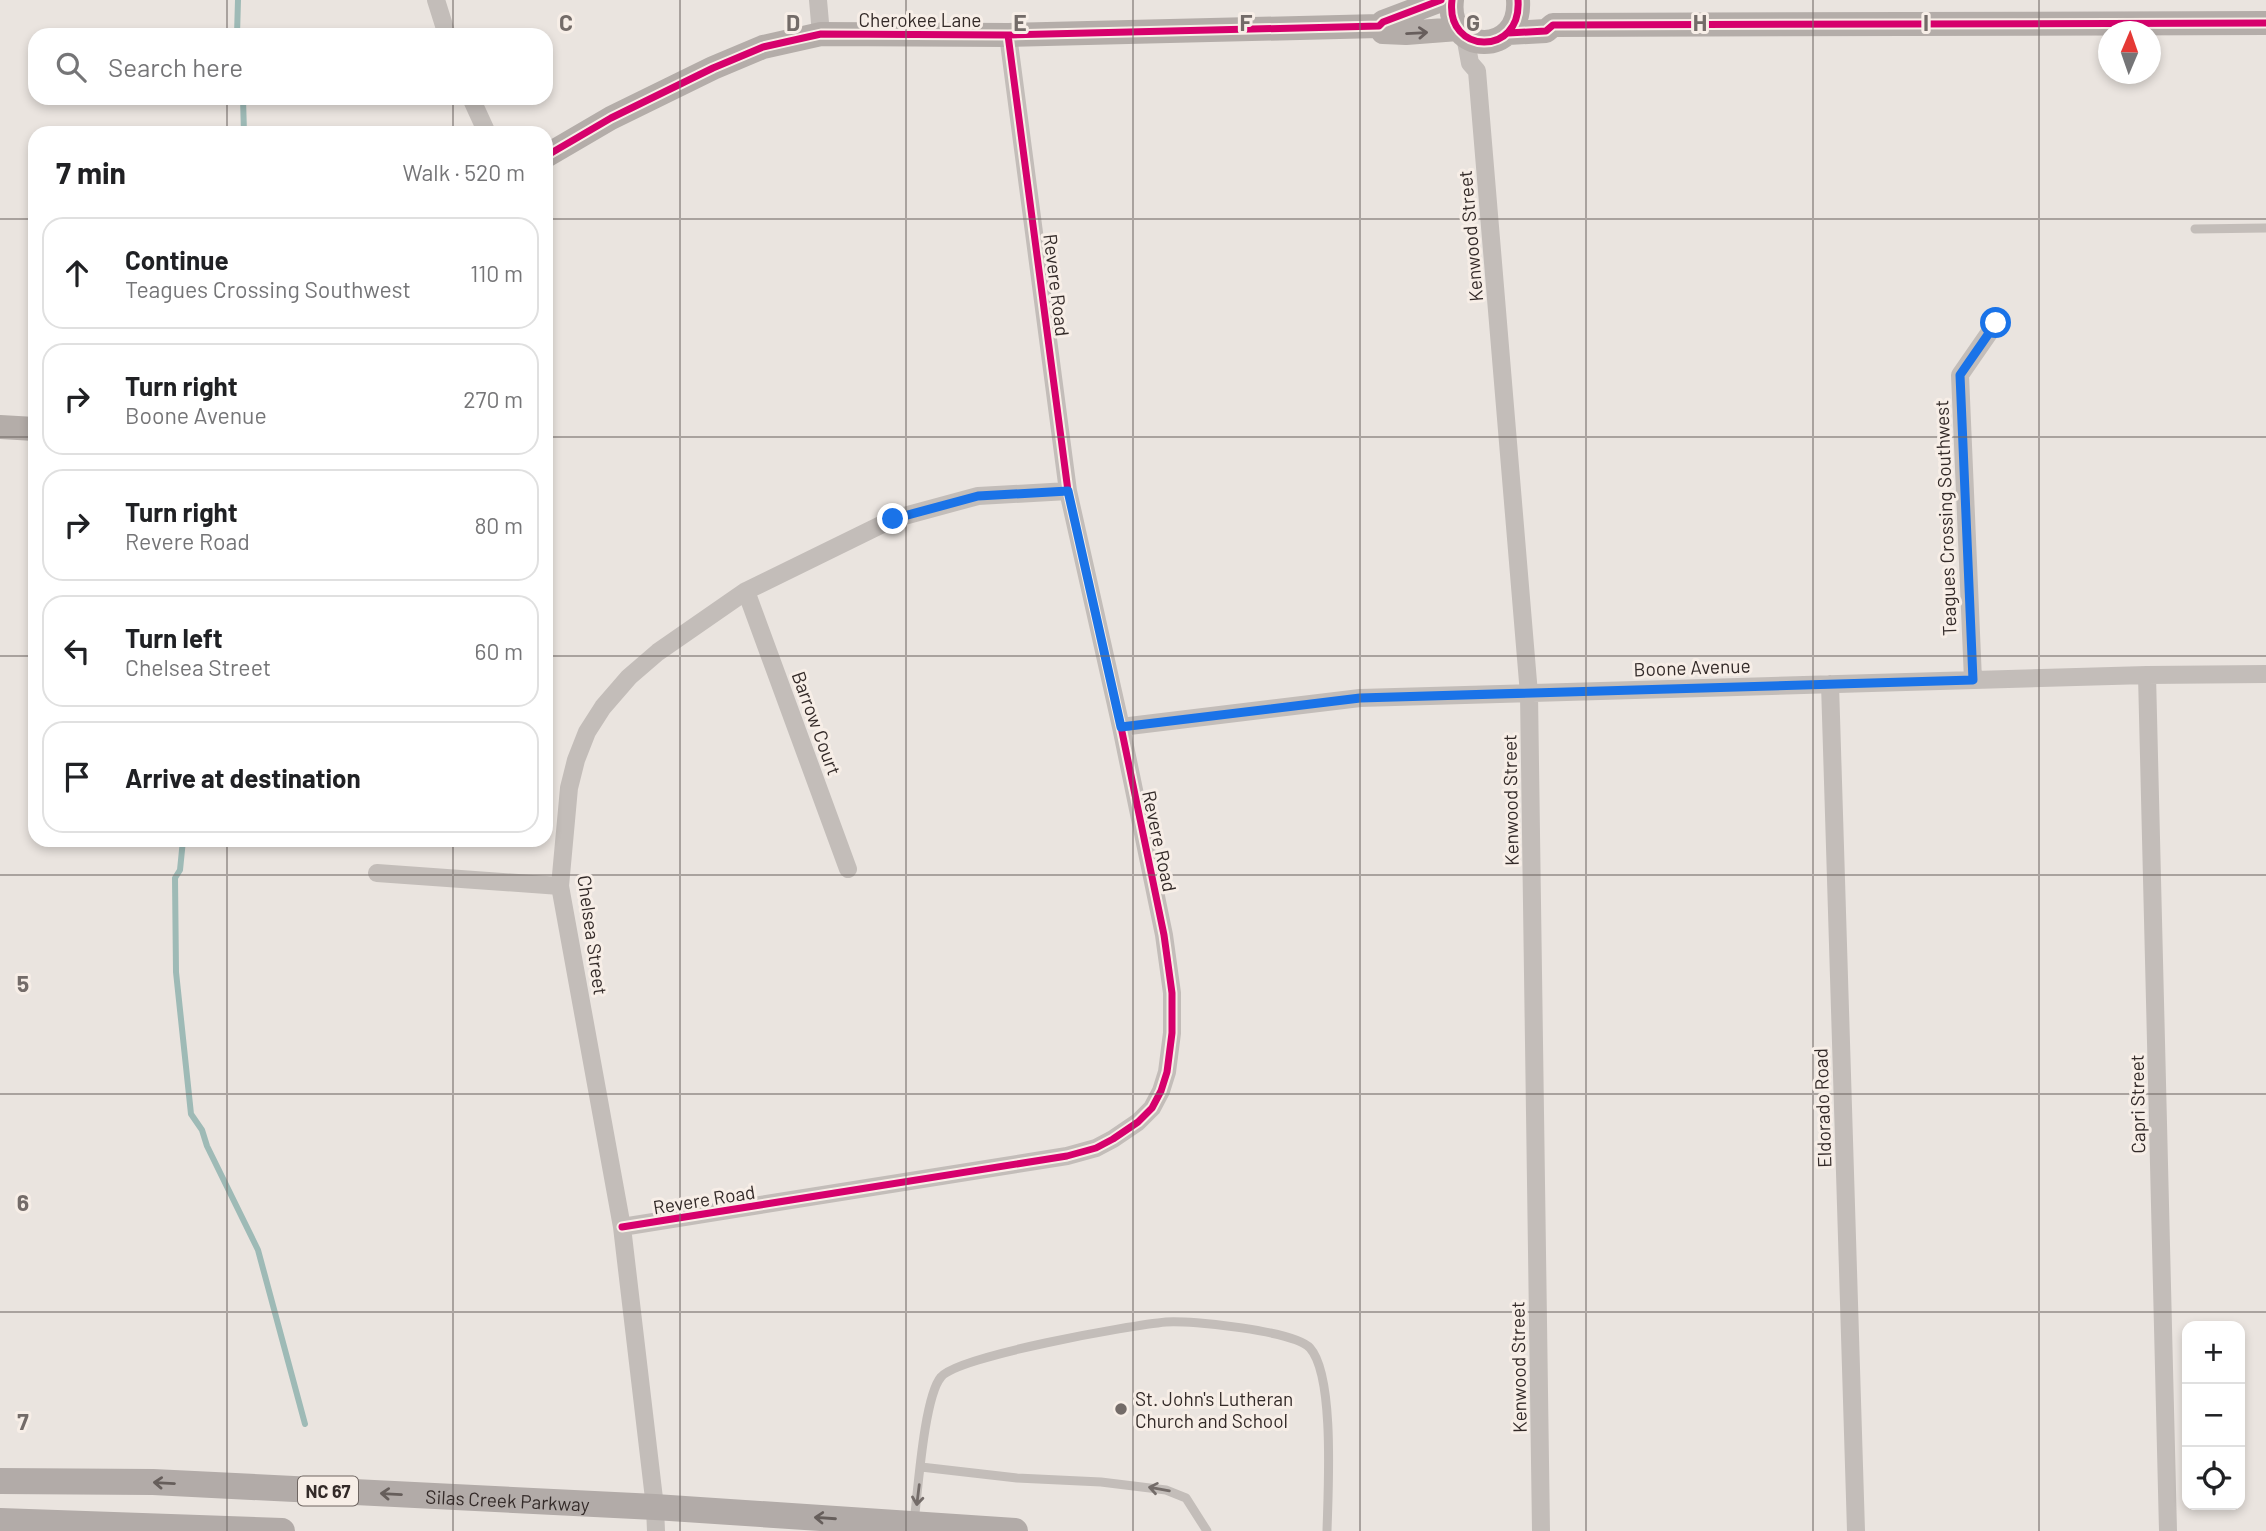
<!DOCTYPE html>
<html lang="en">
<head>
<meta charset="utf-8">
<style>
	body { margin:0; font-family:Barlow,sans-serif; background:#f2f2f2; color:#202124 }
	.controls { position:absolute; right:21px; bottom:21px; display:grid; overflow:hidden; border-radius:14px; box-shadow:0 4px 10px #0003 }
	.controls button { width:63px; height:63px; display:grid; place-items:center; padding:0; border:0; border-bottom:2px solid #e0e0e0; background:#fff; color:#202124; font:35px sans-serif }
	.compass { position:absolute; left:2098px; top:21px; width:63px; height:63px; border-radius:50%; background:#fff; box-shadow:0 4px 10px #0003; rotate:2deg }
	.stop { position:absolute; width:21px; height:21px; margin:-16px; border:5px solid #1a73e8; border-radius:50%; background:#fff }
	.stop.end { background:#1a73e8; border-color:#fff; box-shadow:0 2px 7px #0008 }
	.list { margin:0; padding:0; list-style:none }
	h2 { display:flex; justify-content:space-between; align-items:center; height:91px; margin:0; padding:0 28px; font-size:30px }
	h2 small { font-size:23px; font-weight:400; color:#757577 }
	.list li { display:grid; grid-template-columns:46px 1fr auto; gap:21px; align-items:center; box-sizing:border-box; height:112px; margin:0 14px 14px; padding:0 14px; border:2px solid #e0e0e0; border-radius:21px }
	.list b { display:block; font-size:26px; white-space:nowrap }
	.list p { margin:0; font-size:23px; white-space:nowrap; color:#757577 }
	.list em { font-size:23px; font-style:normal; color:#757577 }
	.icon { flex:none; width:38px; height:38px; fill:none; stroke:currentColor; stroke-width:2; stroke-linecap:round; stroke-linejoin:round }
	.map { position:relative; flex:none; width:2266px; height:1531px; overflow:hidden }
	.search { position:absolute; background:#fff; box-shadow:0 4px 10px #0003; left:28px; top:28px; width:525px; height:77px; display:flex; align-items:center; gap:18px; box-sizing:border-box; padding:0 24px; border-radius:21px; color:#757577; font-size:26px }
	.panel { position:absolute; background:#fff; box-shadow:0 4px 10px #0003; left:28px; top:126px; width:525px; height:721px; border-radius:21px }
	.map>svg:first-child { display:block }
	.lines { fill:none; stroke-linecap:round; stroke-linejoin:round }
	.stream { stroke:#9ebab6; stroke-width:6 }
	.lane { stroke:#c3bdb9; stroke-width:9 }
	.street { stroke:#c3bdb9; stroke-width:18 }
	.secondary { stroke:#b4ada9; stroke-width:24 }
	.primary { stroke:#b2aba8; stroke-width:26 }
	.cycleway-casing { stroke:#f7eee7; stroke-width:11 }
	.cycleway { stroke:#d6006c; stroke-width:7 }
	.oneway { stroke:#675e5c }
	.oneway2 { stroke:#665e5b }
	.oneway3 { stroke:#746c69 }
	.route { stroke:#1a73e8; stroke-width:9 }
	.grid { fill:none; stroke:#736b68; stroke-width:2; stroke-opacity:0.55 }
	.poi-dot { fill:#736b68; stroke:#f7eee7; stroke-width:2.5 }
	.labels { text-anchor:middle; dominant-baseline:central; stroke-width:6; stroke-linejoin:round; paint-order:stroke }
	.shield { fill:#f7eee7; stroke:#6e6561; stroke-width:2 }
	.shield-label { font-size:18px; font-weight:bold; fill:#332a28 }
	.street-label { font-size:19px; fill:#332a28; stroke:#f7eee7 }
	.poi-label { font-size:19px; fill:#332a28; stroke:#f7eee7; text-anchor:start }
	.grid-label { font-size:23px; text-anchor:middle; font-weight:bold; fill:#736b68; stroke:#f7eee7; stroke-width:6; stroke-linejoin:round; paint-order:stroke }
</style>
</head>
<body>
<div class="map">
<svg width="2266" height="1531" viewBox="0 0 2266 1531">
	<rect width="100%" height="100%" fill="#eae4df"/>
	<g class="lines">
		<path class="stream" d="M 237,35 L 238,0
			M 243,98 L 244,133
			M 183,840 L 180,870 L 175,878 L 176,972 L 191,1114 L 202,1130 L 207,1146 L 258,1250 L 305,1424"/>
		<path class="lane" d="M 2195,229 L 2266,228
			M 921,1467 L 1017,1478 L 1101,1482 L 1166,1490 L 1186,1498 L 1207,1531
			M 914,1522 C 918,1491 924,1397 941,1377 C 957,1356 1132,1325 1166,1322 C 1191,1320 1295,1331 1310,1348 C 1335,1376 1328,1492 1327,1531"/>
		<path class="street" d="M 436,0 L 447,35
			M 818,0 L 821,34
			M 1465,36 L 1470,63 L 1477,71 L 1529,694 L 1541,1531
			M 471,98 L 487,133
			M 746,591 L 848,869
			M 2147,675 L 2168,1531
			M 1973,680 L 1960,375 L 1996,323
			M 1830,684 L 1856,1531
			M 1121,727 L 1360,698 L 2147,675 L 2266,674
			M 377,873 L 560,886
			M 622,1227 L 1067,1156 L 1096,1148 L 1113,1139 L 1138,1122 L 1152,1108 L 1161,1091 L 1167,1072 L 1172,1033 L 1172,993 L 1164,935 L 1121,727 L 1068,491 L 1008,35
			M 656,1531 L 655,1507 L 622,1227 L 560,886 L 569,788 L 576,760 L 587,732 L 603,707 L 629,677 L 658,652 L 746,591 L 893,519 L 978,496 L 1068,491"/>
		<path class="secondary" d="M 1452,0 C 1445,55 1522,57 1518,0
			M 1379,26 L 1383,32 L 1406,33 L 1458,29
			M 1508,33 L 1546,31 L 1553,25 L 2266,23
			M 546,156 L 611,118 L 713,68 L 763,47 L 821,34 L 1008,35 L 1379,26 L 1383,22 L 1441,0
			M 0,427 L 35,429"/>
		<g class="primary">
			<path id="s1" d="M 0,1481 L 153,1482 L 655,1507 L 1015,1531"/>
			<path d="M 0,1521 L 282,1531"/>
		</g>
		<g class="cycleway-casing">
			<path id="cycleway" d="M 1452,0 C 1445,55 1522,57 1518,0
				M 1508,33 L 1546,31 L 1553,25 L 2266,23
				M 546,156 L 611,118 L 713,68 L 763,47 L 821,34 L 1008,35 L 1379,26 L 1383,22 L 1441,0
				M 622,1227 L 1067,1156 L 1096,1148 L 1113,1139 L 1138,1122 L 1152,1108 L 1161,1091 L 1167,1072 L 1172,1033 L 1172,993 L 1164,935 L 1121,727 L 1068,491 L 1008,35"/>
		</g>
		<use href="#cycleway" class="cycleway"/>
	</g>
	<defs><path id="oneway-shaft" d="M-6 0H5M1.5-3L5.5 0L1.5 3" fill="none" stroke-width="1.6" stroke-linecap="round" stroke-linejoin="round" transform="scale(1.75)"/></defs>
	<use class="oneway" href="#oneway-shaft" transform="translate(1417 33) rotate(-3)"/>
	<g class="oneway2">
		<use href="#oneway-shaft" transform="translate(164 1483) rotate(-177)"/>
		<use href="#oneway-shaft" transform="translate(391 1494) rotate(-177)"/>
		<use href="#oneway-shaft" transform="translate(825 1518) rotate(-176)"/>
	</g>
	<g class="oneway3">
		<use href="#oneway-shaft" transform="translate(1159 1489) rotate(-170)"/>
		<use href="#oneway-shaft" transform="translate(918 1495) rotate(97)"/>
	</g>
	<g class="lines">
		<path class="route" d="M 893,519 L 978,496 L 1068,491 L 1121,727 L 1360,698 L 1973,680 L 1960,375 L 1996,323"/>
	</g>
	<path class="grid" d="M 227,0 L 227,35M 453,0 L 453,35M 680,0 L 680,1531M 906,0 L 906,1531M 1133,0 L 1133,1531M 1360,0 L 1360,1531M 1586,0 L 1586,1531M 1813,0 L 1813,1531M 2039,0 L 2039,1531M 227,98 L 227,133M 453,98 L 453,133M 0,219 L 35,219M 546,219 L 2266,219M 0,437 L 35,437M 546,437 L 2266,437M 0,656 L 35,656M 546,656 L 2266,656M 227,840 L 227,1531M 453,840 L 453,1531M 0,875 L 2266,875M 0,1094 L 2266,1094M 0,1312 L 2266,1312"/>
	<circle class="poi-dot" cx="1121" cy="1409" r="7"/>
	<g class="labels">
		<rect class="shield" x="298" y="1476.5" width="60" height="29" rx="5"/>
		<g class="shield-label">
			<text x="328" y="1491">NC 67</text>
		</g>
		<g class="street-label">
			<text x="920" y="19">Cherokee Lane</text>
			<text transform="translate(1470 236) rotate(-95)">Kenwood Street</text>
			<text transform="translate(1057 285) rotate(83)">Revere Road</text>
			<text transform="translate(1945 518) rotate(-92)">Teagues Crossing Southwest</text>
			<text transform="translate(1692 667) rotate(-2)">Boone Avenue</text>
			<text transform="translate(817 723) rotate(70)">Barrow Court</text>
			<text transform="translate(1510 800) rotate(-91)">Kenwood Street</text>
			<text transform="translate(1160 841) rotate(78)">Revere Road</text>
			<text transform="translate(593 935) rotate(82)">Chelsea Street</text>
			<text transform="translate(2137 1104) rotate(-91)">Capri Street</text>
			<text transform="translate(1822 1108) rotate(-92)">Eldorado Road</text>
			<text transform="translate(704 1199) rotate(-9)">Revere Road</text>
			<text transform="translate(1518 1367) rotate(-91)">Kenwood Street</text>
			<text stroke="none"><textPath href="#s1" startOffset="508">Silas Creek Parkway</textPath></text>
		</g>
		<g class="poi-label">
			<text x="1135" y="1398">St. John's Lutheran<tspan x="1135" dy="22">Church and School</tspan></text>
		</g>
	</g>
	<g class="grid-label">
		<text x="566" y="31">C</text>
		<text x="793" y="31">D</text>
		<text x="1020" y="31">E</text>
		<text x="1246" y="31">F</text>
		<text x="1473" y="31">G</text>
		<text x="1700" y="31">H</text>
		<text x="1926" y="31">I</text>
		<text x="23" y="992">5</text>
		<text x="23" y="1211">6</text>
		<text x="23" y="1430">7</text>
	</g>
</svg>
<div class="controls">
<button>+</button>
<button>−</button>
<button><svg class="icon" aria-label="locate" viewBox="0 0 24 24"><circle cx="12" cy="12" r="6"/><path d="M12 2v4M12 18v4M2 12h4M18 12h4"/></svg></button>
</div>
<svg class="compass" viewBox="-18 -18 36 36"><path d="M0-13l5 13h-10z" fill="#e53935"/><path d="M0 13l5-13h-10z" fill="#757577"/></svg>
<div class="stop" style="left:1996px;top:323px"></div>
<div class="stop end" style="left:893px;top:519px"></div>
<div class="search"><svg class="icon" aria-label="search" viewBox="0 0 24 24"><circle cx="10" cy="10" r="6"/><path d="M15 15l6 6"/></svg>Search here</div>
<section class="panel">
<h2>7 min<small>Walk · 520 m</small></h2>
<ul class="list">
<li><svg class="icon" aria-label="ahead" viewBox="0 0 24 24"><path d="M12 20V5M6 11l6-6 6 6"/></svg><div><b>Continue</b><p>Teagues Crossing Southwest</p></div><em>110 m</em></li>
<li><svg class="icon" aria-label="right" viewBox="0 0 24 24"><path d="M7 20v-9h11M14 6l5 5-5 5"/></svg><div><b>Turn right</b><p>Boone Avenue</p></div><em>270 m</em></li>
<li><svg class="icon" aria-label="right" viewBox="0 0 24 24"><path d="M7 20v-9h11M14 6l5 5-5 5"/></svg><div><b>Turn right</b><p>Revere Road</p></div><em>80 m</em></li>
<li><svg class="icon" aria-label="left" viewBox="0 0 24 24"><path d="M17 20v-9H6M10 6l-5 5 5 5"/></svg><div><b>Turn left</b><p>Chelsea Street</p></div><em>60 m</em></li>
<li><svg class="icon" aria-label="arrive" viewBox="0 0 24 24"><path d="M6 21V4h12l-3 4 3 4H6"/></svg><div><b>Arrive at destination</b></div></li>
</ul>
</section>
</div>
</body>
</html>
